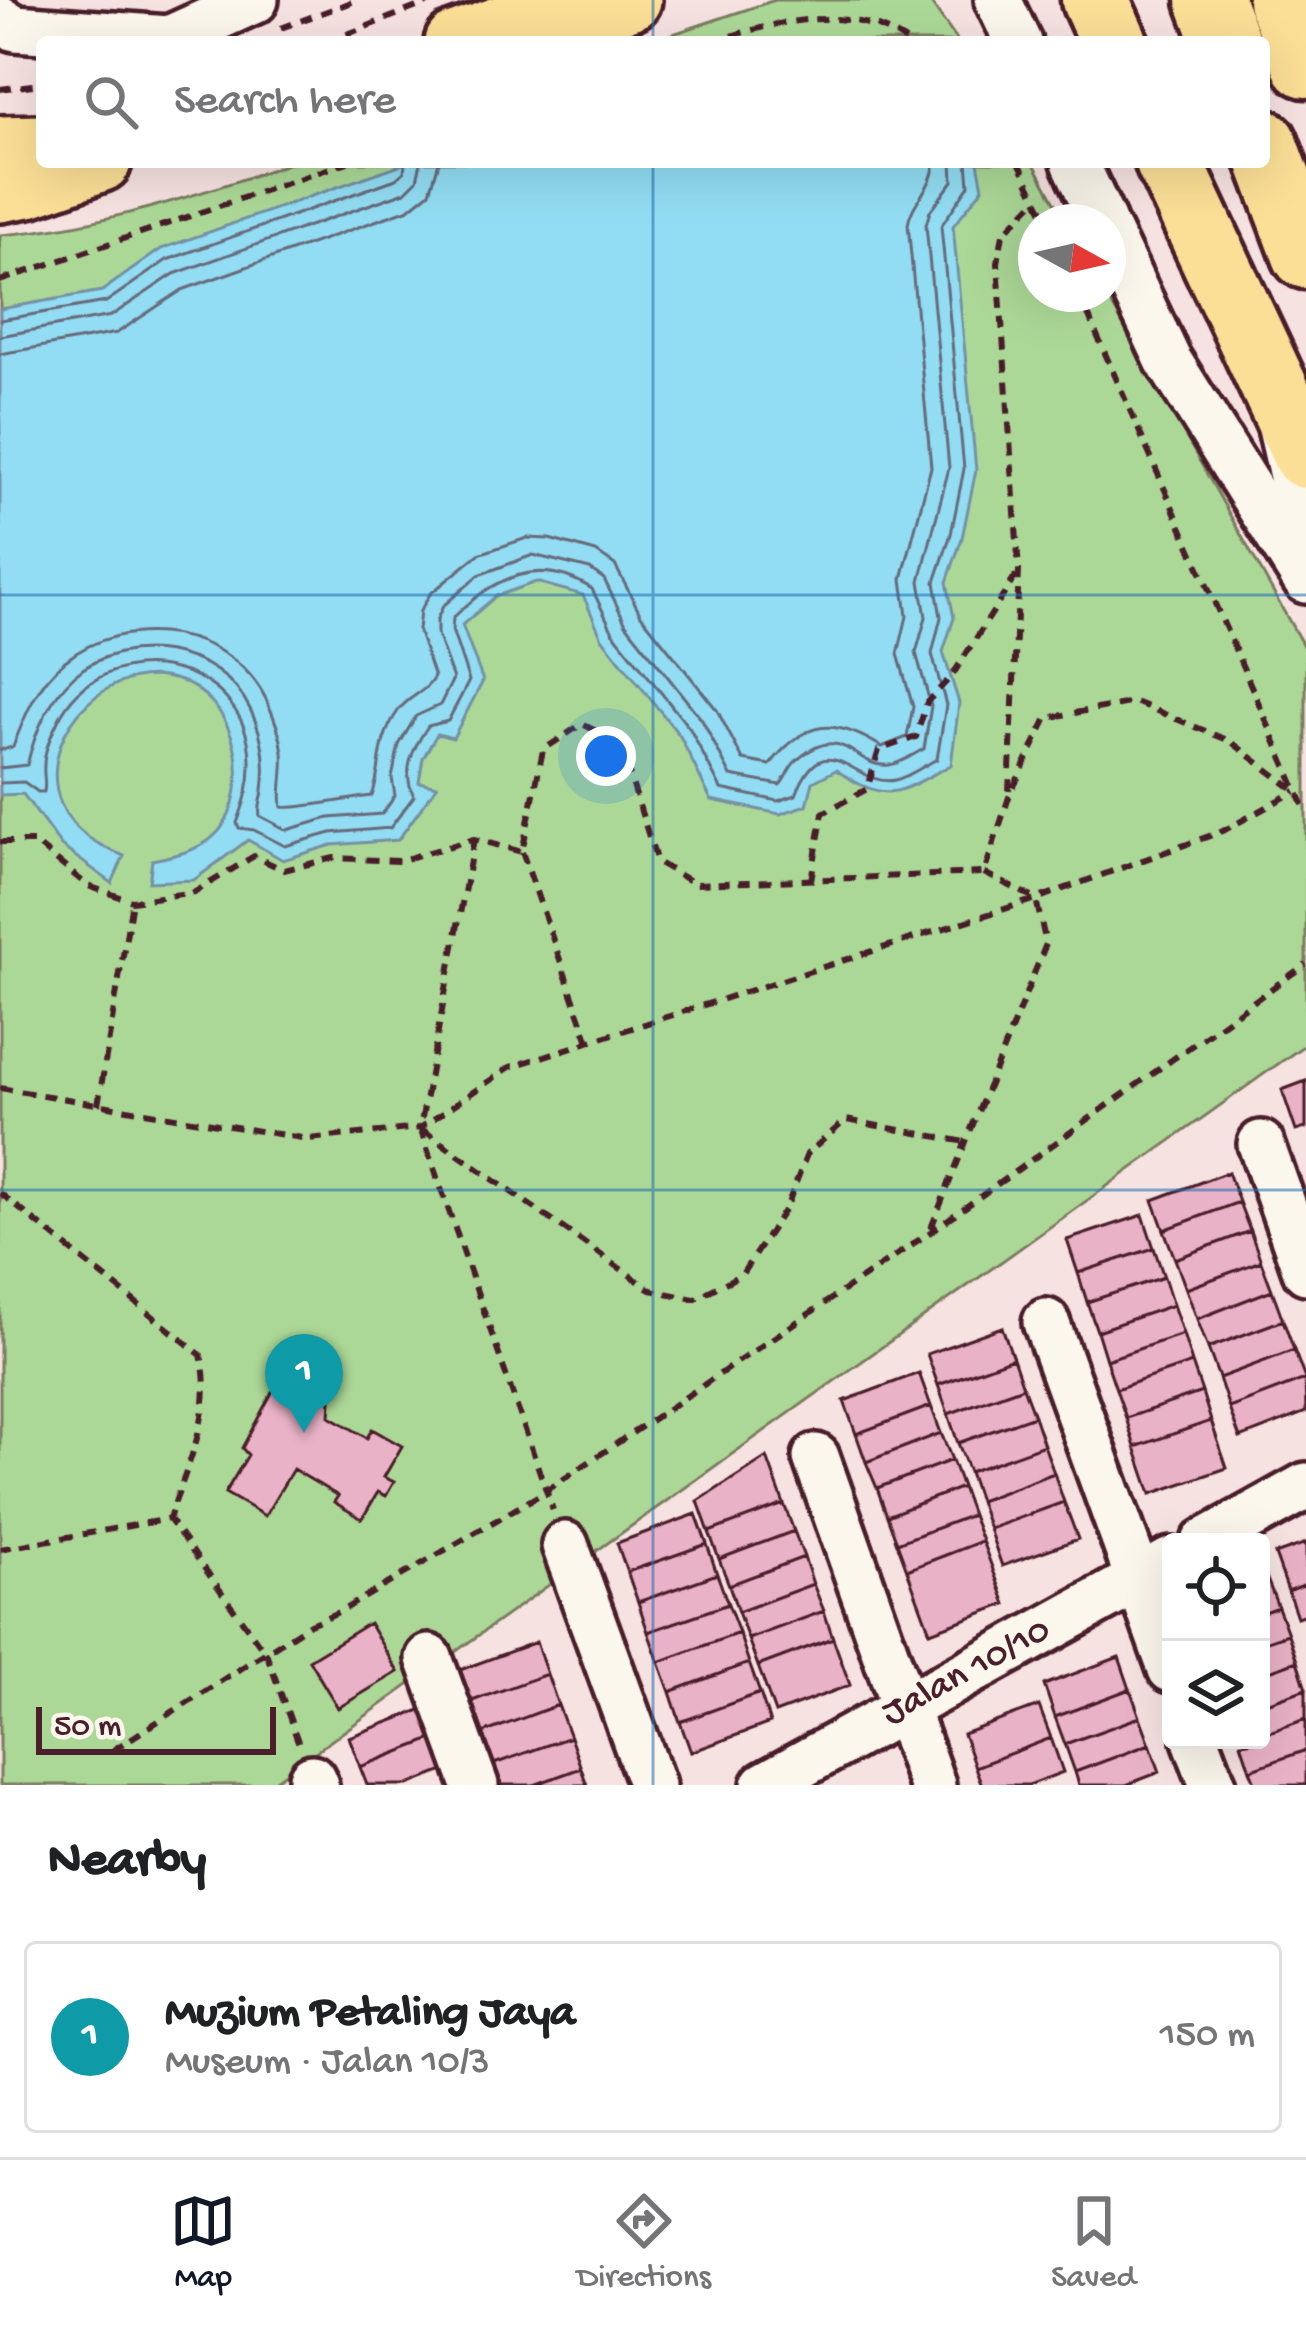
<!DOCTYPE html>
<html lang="en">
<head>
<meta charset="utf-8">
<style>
	body { margin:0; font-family:"Gochi Hand",sans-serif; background:#f6f6f6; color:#202124 }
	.controls { position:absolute; right:36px; bottom:36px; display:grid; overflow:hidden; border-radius:12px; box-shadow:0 12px 48px #0002 }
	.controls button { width:108px; height:108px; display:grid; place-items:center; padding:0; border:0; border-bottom:3px solid #e0e0e0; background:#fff; color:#202124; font:60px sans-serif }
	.compass { position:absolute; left:1018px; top:204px; width:108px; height:108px; border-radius:50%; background:#fff; box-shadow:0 12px 48px #0002; rotate:98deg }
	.scale { position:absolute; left:36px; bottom:30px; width:240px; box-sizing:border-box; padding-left:12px; border:6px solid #4a1f2b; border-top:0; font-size:33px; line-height:42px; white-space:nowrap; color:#4a1f2b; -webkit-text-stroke:9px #fbf7ec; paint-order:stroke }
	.you { position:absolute; left:606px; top:756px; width:42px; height:42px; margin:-30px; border:9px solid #fff; border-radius:50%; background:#1a73e8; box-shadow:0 0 0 18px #1a73e833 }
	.badge { display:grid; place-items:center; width:78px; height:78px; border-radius:50%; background:#111827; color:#fff; font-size:39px; font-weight:700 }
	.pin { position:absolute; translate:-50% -99px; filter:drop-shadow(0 3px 6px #0008) }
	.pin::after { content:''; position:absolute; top:63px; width:42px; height:36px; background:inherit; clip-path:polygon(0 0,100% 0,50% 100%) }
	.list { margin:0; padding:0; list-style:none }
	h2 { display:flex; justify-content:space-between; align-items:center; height:156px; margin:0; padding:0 48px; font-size:51px }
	h2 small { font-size:39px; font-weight:400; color:#757577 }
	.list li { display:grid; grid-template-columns:78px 1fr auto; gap:36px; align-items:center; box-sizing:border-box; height:192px; margin:0 24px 24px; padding:0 24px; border:3px solid #e0e0e0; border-radius:12px }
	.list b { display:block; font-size:45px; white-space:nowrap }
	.list p { margin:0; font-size:39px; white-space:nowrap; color:#757577 }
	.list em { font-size:39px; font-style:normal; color:#757577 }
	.icon { flex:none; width:66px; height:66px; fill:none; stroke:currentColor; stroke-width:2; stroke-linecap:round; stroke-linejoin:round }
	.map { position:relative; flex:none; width:1306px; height:1785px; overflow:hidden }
	.search { position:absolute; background:#fff; box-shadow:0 12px 48px #0002; left:36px; right:36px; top:36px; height:132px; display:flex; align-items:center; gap:30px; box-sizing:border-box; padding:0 42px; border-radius:12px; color:#757577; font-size:45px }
	.sheet { height:372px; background:#fff }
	nav { display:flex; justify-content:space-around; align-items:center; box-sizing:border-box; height:168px; border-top:3px solid #e0e0e0; background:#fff; font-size:33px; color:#757577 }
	nav a { display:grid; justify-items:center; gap:6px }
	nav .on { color:#111827 }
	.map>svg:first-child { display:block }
	.green { fill:#acd897; stroke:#7b7c61; stroke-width:3 }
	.water { fill:#92ddf3; stroke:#7591a3; stroke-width:3 }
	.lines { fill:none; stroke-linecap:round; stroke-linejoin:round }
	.shore { stroke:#676b7b; stroke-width:3 }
	.building { fill:#eab2c6; stroke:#4a1f2b; stroke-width:3 }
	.minor-casing { stroke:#4a1f2b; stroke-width:54 }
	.major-casing { stroke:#4a1f2b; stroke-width:66 }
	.highway-casing { stroke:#4a1f2b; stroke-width:75 }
	.path { stroke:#4a1f2b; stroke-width:6; stroke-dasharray:12 9; stroke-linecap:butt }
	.minor { stroke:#fbf7ec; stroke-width:45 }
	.major { stroke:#fbdf96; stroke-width:57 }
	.highway { stroke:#fbdf96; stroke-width:66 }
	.grid { fill:none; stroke:#1f6fb2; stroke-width:3; stroke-opacity:0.55 }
	.labels { text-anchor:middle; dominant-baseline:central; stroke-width:10; stroke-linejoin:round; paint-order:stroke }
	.street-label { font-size:39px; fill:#4a1f2b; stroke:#fbf7ec }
</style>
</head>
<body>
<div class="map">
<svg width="1306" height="1785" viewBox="0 0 1306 1785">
	<rect width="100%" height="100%" fill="#f6e2e1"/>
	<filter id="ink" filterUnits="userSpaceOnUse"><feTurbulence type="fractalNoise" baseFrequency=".00833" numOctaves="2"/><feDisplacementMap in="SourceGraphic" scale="24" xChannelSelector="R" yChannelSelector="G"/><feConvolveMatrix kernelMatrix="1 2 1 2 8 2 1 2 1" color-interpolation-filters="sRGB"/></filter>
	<g filter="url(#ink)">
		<path class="green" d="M 775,0 L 929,0 L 958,42 L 649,42 Z
			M 293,162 L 1033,162 L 1066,222 L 1036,222 L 1036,294 L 1106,294 L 1306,651 L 1306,1044 L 269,1785 L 0,1785 L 0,235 C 101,227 198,195 293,162 Z"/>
		<path class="water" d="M 408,162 L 978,162 L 983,188 L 953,226 L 976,470 L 962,538 L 947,582 L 954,618 L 943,652 L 959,703 L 951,765 C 897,793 890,806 836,770 L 813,782 L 807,805 L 780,814 L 711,800 L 680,736 L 602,638 L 583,595 L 536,582 L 496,596 L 462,625 L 483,681 L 453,738 L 437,734 L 423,758 L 419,782 L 437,786 L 398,840 L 332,845 L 283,860 L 248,840 L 194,880 L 149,882 L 152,860 C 178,855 209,849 224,824 C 255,771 231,686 164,677 C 98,668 36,741 61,804 C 72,832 98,845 124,856 L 112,883 L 61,846 L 23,794 L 0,795 L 0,309 L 102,291 L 161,249 Z"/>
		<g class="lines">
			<path class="shore" d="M 0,320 L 106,302 L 167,260 L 396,179 L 404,172 L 405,162
				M 0,336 L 111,316 L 174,274 L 405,192 L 417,180 L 421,162
				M 0,354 L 117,333 L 182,290 L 409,209 L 430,192 L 439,162
				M 0,750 L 13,747 C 25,715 37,684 65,661 C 126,612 230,627 266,699 C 273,714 281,736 283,752 C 285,771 279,790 282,807 C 291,810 354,798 372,796 C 383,767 375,744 398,711 C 409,695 426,693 434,677 L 418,630 L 420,611 L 430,594 L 479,554 L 527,538 L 549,539 L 596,552 L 615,565 L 641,615 L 717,710 L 743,760 L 770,765 C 806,718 836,718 882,747 L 907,737 L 913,707 L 898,654 L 907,616 L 902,579 L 931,467 L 908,224 C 912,200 935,186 934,162
				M 0,768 L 27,765 C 35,732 48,700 74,676 C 125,631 220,646 250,709 C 263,735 267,761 263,790 C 262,801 258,806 260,816 L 287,830 L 329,818 L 382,814 L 395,796 L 392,778 L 399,745 L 416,716 L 440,705 L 453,679 L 437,634 L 437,619 L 443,606 L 479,575 L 533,555 L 590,569 L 604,579 L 626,624 L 702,720 L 731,776 L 780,785 C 786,779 788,769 795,762 C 844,717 855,770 889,765 C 901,764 913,754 924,749 L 931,706 L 916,653 L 926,617 L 920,581 L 949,468 L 926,225 L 930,211 L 953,181 L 952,162
				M 0,783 L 24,782 L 38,792 L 44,792 C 46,782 43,775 44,765 C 44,752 52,733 58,721 C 102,630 248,657 250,760 C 251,783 245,802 237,823 L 239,828 L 254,830 L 285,846 L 331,833 L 390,828 L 414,796 C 401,771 413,748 428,726 L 448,721 L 469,681 L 452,630 L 453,618 C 492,578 540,555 592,589 L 613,632 L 690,729 L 721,789 L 778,801 L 796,795 C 825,719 856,789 895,780 C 909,777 925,765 937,759 L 946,705 L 932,654 L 941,617 L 935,582 L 951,534 L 964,469 L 941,226 L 969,185 L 967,162"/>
		</g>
		<path class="building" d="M 1306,1081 L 1306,1128 L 1296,1131 L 1282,1090 Z
			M 1228,1172 L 1239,1202 L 1164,1230 L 1153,1200 Z
			M 1239,1202 L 1250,1231 L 1175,1259 L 1164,1230 Z
			M 1143,1215 L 1154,1248 L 1078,1273 L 1067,1240 Z
			M 1250,1231 L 1261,1261 L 1186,1289 L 1175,1259 Z
			M 1154,1248 L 1164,1277 L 1087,1302 L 1078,1273 Z
			M 1261,1261 L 1272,1290 L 1197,1319 L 1186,1289 Z
			M 1164,1277 L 1173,1305 L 1097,1331 L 1087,1302 Z
			M 1272,1290 L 1283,1320 L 1208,1348 L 1197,1319 Z
			M 1173,1305 L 1183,1334 L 1106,1360 L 1097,1331 Z
			M 1283,1320 L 1294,1350 L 1219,1378 L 1208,1348 Z
			M 1002,1327 L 1013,1358 L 938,1385 L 927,1354 Z
			M 1183,1334 L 1192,1363 L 1116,1389 L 1106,1360 Z
			M 1294,1350 L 1305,1379 L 1229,1408 L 1219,1378 Z
			M 307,1353 L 345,1373 L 331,1399 L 330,1416 L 367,1438 L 372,1429 L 402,1446 L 384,1477 L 394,1482 L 386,1496 L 378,1492 L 362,1519 L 334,1502 L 338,1496 L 293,1469 L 265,1516 L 225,1493 L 248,1455 L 242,1448 L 283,1372 L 293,1378 Z
			M 1013,1358 L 1023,1387 L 948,1414 L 938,1385 Z
			M 1192,1363 L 1202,1392 L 1126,1418 L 1116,1389 Z
			M 919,1373 L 931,1406 L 856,1434 L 844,1401 Z
			M 1305,1379 L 1306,1412 L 1240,1438 L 1229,1408 Z
			M 1023,1387 L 1034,1416 L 958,1443 L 948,1414 Z
			M 1202,1392 L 1211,1421 L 1135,1447 L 1126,1418 Z
			M 931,1406 L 941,1433 L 866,1462 L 856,1434 Z
			M 1034,1416 L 1044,1445 L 969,1472 L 958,1443 Z
			M 1211,1421 L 1227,1468 L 1151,1494 L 1135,1447 Z
			M 941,1433 L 952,1460 L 877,1488 L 866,1462 Z
			M 1044,1445 L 1054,1473 L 979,1501 L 969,1472 Z
			M 767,1457 L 784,1504 L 709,1532 L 698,1501 Z
			M 952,1460 L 962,1487 L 887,1516 L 877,1488 Z
			M 1054,1473 L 1064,1502 L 989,1529 L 979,1501 Z
			M 962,1487 L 972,1515 L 897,1543 L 887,1516 Z
			M 1064,1502 L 1078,1539 L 1002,1566 L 989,1529 Z
			M 784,1504 L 794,1531 L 719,1559 L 709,1532 Z
			M 696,1514 L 707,1544 L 627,1572 L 617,1543 Z
			M 972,1515 L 982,1541 L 907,1570 L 897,1543 Z
			M 794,1531 L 804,1557 L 729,1585 L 719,1559 Z
			M 982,1541 L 1006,1604 L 930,1632 L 907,1570 Z
			M 1306,1543 L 1306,1584 L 1288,1591 L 1275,1554 Z
			M 707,1544 L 717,1574 L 638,1602 L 627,1572 Z
			M 804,1557 L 813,1584 L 738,1612 L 729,1585 Z
			M 1261,1564 L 1278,1607 L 1261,1613 Z
			M 717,1574 L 728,1604 L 648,1632 L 638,1602 Z
			M 813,1584 L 824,1611 L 748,1639 L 738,1612 Z
			M 1306,1584 L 1306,1614 L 1297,1617 L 1288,1591 Z
			M 728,1604 L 739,1633 L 659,1662 L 648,1632 Z
			M 1278,1607 L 1288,1634 L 1261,1643 L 1261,1613 Z
			M 824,1611 L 833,1638 L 758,1666 L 748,1639 Z
			M 369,1623 L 398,1672 L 338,1708 L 309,1660 Z
			M 739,1633 L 749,1663 L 670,1692 L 659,1662 Z
			M 1288,1634 L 1297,1661 L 1261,1674 L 1261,1643 Z
			M 833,1638 L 850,1685 L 775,1713 L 758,1666 Z
			M 536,1642 L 547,1674 L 472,1701 L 460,1670 Z
			M 1119,1657 L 1130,1689 L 1055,1717 L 1044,1685 Z
			M 1297,1661 L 1306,1689 L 1261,1705 L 1261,1674 Z
			M 749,1663 L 760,1693 L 680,1722 L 670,1692 Z
			M 547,1674 L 558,1705 L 483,1733 L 472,1701 Z
			M 1130,1689 L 1140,1717 L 1065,1744 L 1055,1717 Z
			M 1306,1689 L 1306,1719 L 1261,1735 L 1261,1705 Z
			M 760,1693 L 770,1723 L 691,1752 L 680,1722 Z
			M 558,1705 L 570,1737 L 494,1764 L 483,1733 Z
			M 1039,1706 L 1051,1738 L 975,1767 L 963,1734 Z
			M 423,1709 L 435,1738 L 360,1767 L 349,1737 Z
			M 1140,1717 L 1150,1744 L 1075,1772 L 1065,1744 Z
			M 1306,1719 L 1306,1750 L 1250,1770 L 1241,1743 L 1261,1740 L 1261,1735 Z
			M 570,1737 L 581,1768 L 534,1785 L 502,1785 L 494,1764 Z
			M 435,1738 L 447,1770 L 408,1785 L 367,1785 L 360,1767 Z
			M 1051,1738 L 1063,1772 L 1029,1785 L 982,1785 L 975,1767 Z
			M 1150,1744 L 1160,1772 L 1126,1785 L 1079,1785 L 1075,1772 Z
			M 1306,1750 L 1306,1785 L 1256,1785 L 1250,1770 Z
			M 581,1768 L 587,1785 L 534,1785 Z"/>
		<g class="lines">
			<g class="minor-casing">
				<g id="minor">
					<path d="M 998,0 L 1018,42"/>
					<path d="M 0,19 L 15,28 L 169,39 L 255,0"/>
					<path d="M 1075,162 L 1103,222"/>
					<path d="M 1108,233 L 1168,360 L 1306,580"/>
					<path d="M 1281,428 L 1306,536"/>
					<path d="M 1261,1144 L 1306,1271"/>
					<path d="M 1046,1322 L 1171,1669"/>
					<path d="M 816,1457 L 932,1785"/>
					<path d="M 1205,1542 L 1306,1486"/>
					<path d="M 565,1545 L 652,1785"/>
					<path d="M 429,1658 L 475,1785"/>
					<path d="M 1196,1740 L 1213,1785"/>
					<path d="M 312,1778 L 315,1785"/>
					<path id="s1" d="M 765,1785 L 1171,1561"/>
				</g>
			</g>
			<g class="major-casing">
				<path id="major" d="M 454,42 L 515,20 L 616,6 L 632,0
					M 0,145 L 42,144
					M 0,193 L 28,188 L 102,162"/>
			</g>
			<g class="highway-casing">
				<path id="highway" d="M 1095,0 L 1114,42
					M 1210,0 L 1226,42
					M 1281,0 L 1306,64
					M 1264,143 L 1306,255
					M 1169,162 L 1306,455"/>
			</g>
			<path class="path" d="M 281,28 L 357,0
				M 327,42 L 432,1
				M 712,42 C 774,22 849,2 907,42
				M 0,89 L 42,84
				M 1019,162 L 1048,222
				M 0,281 L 348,162
				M 1079,294 L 1306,811
				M 1009,791 L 1019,571 L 998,263 L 1003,234 L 1038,198
				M 474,839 L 420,1128 L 553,1510
				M 0,842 L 34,842 L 88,886 L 132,901 L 195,892 L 254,856 L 284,870 L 334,858 L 399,861 L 474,839 L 522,852 L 543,750 L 582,724 L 619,742 L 657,862 L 695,884 L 984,873 L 1009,797 L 1047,718 L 1135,702 L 1230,741 L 1296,791
				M 522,852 L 588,1039
				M 811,880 L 823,813 L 867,789 L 879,750 L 916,737 L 927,702 L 952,676 L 1017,574
				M 0,1088 L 308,1139 L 420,1128 L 510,1067 L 1036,899 L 1223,831 L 1296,791
				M 98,1105 L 132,901
				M 423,1130 L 651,1290 L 694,1299 L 742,1274 L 787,1206 L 807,1154 L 846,1120 L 966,1142
				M 0,1193 L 201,1355 C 215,1411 187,1466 169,1519
				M 931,1228 L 1046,944 L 1036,899 L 984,873
				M 0,1549 L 169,1519 L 267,1655 L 300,1747
				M 113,1750 L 310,1624 L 343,1610 L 546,1491 L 929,1233 L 1306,964"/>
			<use href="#minor" class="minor"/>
			<use href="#major" class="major"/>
			<use href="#highway" class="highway"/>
		</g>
	</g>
	<path class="grid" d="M 653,0 L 653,42M 653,162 L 653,1785M 0,595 L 1306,595M 0,1190 L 1306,1190"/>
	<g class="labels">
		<g class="street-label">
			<text stroke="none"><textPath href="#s1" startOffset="231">Jalan 10/10</textPath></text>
		</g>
	</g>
</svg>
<div class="controls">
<button><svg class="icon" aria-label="locate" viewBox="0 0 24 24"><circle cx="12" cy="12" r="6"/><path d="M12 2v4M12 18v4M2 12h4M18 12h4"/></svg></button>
<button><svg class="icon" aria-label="layers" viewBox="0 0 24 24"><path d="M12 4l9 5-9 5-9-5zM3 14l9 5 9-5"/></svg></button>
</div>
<svg class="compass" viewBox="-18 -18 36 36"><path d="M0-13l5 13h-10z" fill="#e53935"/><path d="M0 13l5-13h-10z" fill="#757577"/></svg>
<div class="scale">50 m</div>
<div class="you"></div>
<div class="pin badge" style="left:304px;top:1433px;background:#0f9aa8">1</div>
<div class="search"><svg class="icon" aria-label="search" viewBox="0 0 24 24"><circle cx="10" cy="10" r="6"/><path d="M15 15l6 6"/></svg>Search here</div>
</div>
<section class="sheet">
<h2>Nearby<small></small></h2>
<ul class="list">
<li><span class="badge" style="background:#0f9aa8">1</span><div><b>Muzium Petaling Jaya</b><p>Museum · Jalan 10/3</p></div><em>150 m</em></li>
</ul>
</section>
<nav>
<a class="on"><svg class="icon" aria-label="map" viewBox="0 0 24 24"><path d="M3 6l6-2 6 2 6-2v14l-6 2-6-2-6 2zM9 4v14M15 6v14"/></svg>Map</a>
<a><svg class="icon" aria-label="directions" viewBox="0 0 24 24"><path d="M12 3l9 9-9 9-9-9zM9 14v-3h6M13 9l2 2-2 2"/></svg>Directions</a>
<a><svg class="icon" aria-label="saved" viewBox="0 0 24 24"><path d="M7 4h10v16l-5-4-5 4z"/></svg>Saved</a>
</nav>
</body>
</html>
